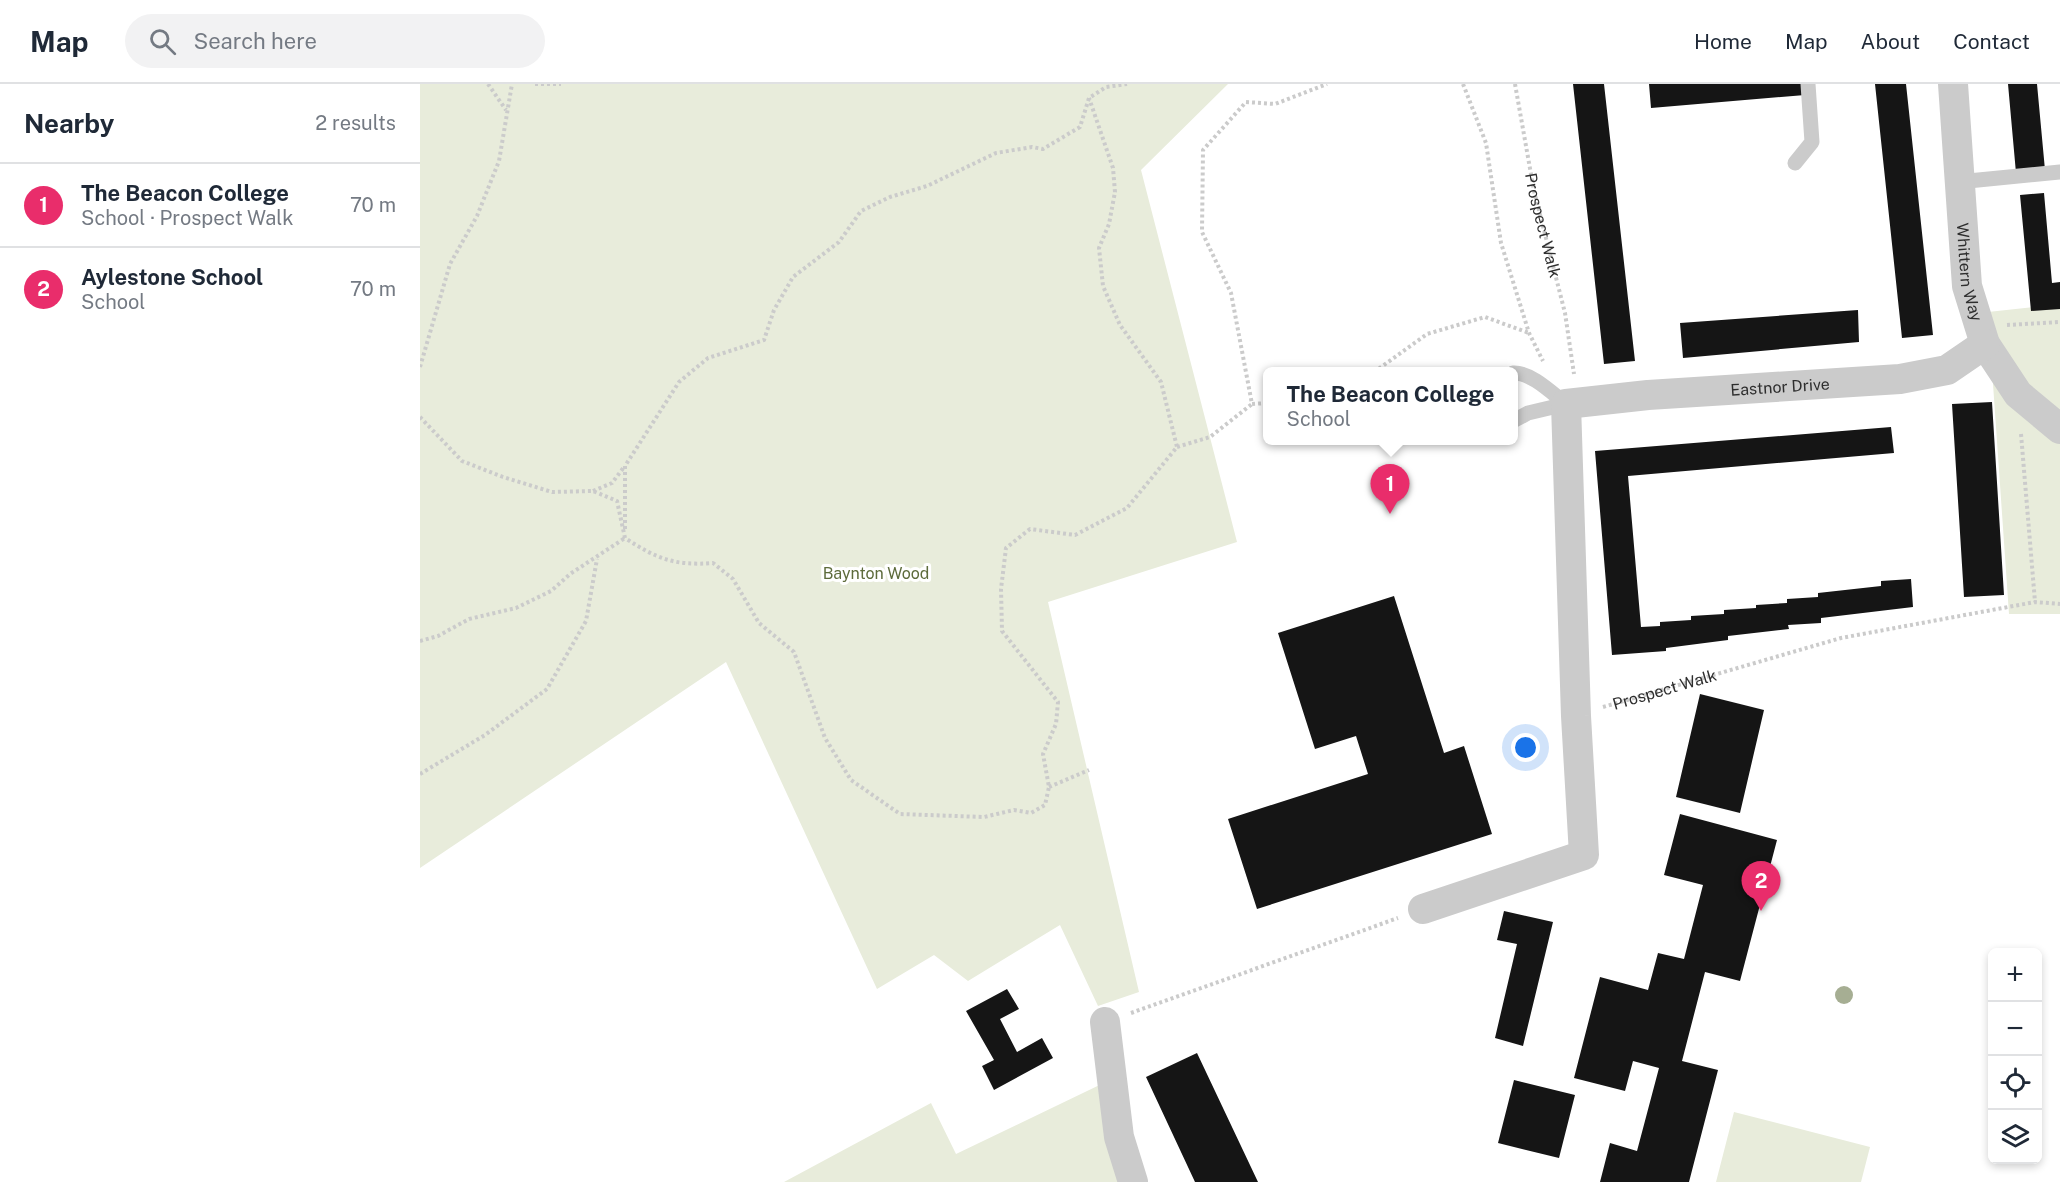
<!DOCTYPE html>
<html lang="en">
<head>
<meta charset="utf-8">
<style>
	body { margin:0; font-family:"Public Sans",sans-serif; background:#f2f2f3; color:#1f2937 }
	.controls { position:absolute; right:18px; bottom:18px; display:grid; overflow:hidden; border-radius:9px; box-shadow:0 3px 9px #0003 }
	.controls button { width:54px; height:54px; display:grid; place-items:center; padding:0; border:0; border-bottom:2px solid #e0e1e3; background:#fff; color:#1f2937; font:30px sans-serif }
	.you { position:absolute; left:1106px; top:664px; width:21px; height:21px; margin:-15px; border:4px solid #fff; border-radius:50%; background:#1a73e8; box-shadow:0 0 0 9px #1a73e833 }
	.badge { display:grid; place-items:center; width:39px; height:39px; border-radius:50%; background:#e92d6b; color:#fff; font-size:20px; font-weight:700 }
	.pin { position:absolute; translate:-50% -50px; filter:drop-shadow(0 2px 3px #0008) }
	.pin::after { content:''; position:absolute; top:32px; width:21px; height:18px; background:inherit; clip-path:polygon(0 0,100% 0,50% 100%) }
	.popup { position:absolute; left:843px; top:283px; width:255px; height:78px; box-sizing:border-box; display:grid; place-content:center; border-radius:9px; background:#fff; filter:drop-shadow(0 2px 4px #0005); font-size:20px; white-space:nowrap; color:#747a83 }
	.popup b { font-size:22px; color:#1f2937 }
	.popup::after { content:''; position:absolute; left:50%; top:100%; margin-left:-12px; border:12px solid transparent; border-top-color:#fff }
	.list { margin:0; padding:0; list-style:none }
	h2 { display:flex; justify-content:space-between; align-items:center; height:78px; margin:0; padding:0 24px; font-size:26px }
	h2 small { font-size:20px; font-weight:400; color:#747a83 }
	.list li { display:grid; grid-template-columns:39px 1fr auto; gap:18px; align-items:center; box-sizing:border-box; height:84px; padding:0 24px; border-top:2px solid #e0e1e3 }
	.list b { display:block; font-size:22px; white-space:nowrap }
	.list p { margin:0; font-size:20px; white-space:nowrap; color:#747a83 }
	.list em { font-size:20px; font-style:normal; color:#747a83 }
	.icon { flex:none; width:33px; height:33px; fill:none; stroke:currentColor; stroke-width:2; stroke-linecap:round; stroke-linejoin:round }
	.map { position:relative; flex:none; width:1640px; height:1098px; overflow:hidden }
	header { display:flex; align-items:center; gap:36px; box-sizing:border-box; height:84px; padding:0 30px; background:#fff; border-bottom:2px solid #e0e1e3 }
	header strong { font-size:28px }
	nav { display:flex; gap:33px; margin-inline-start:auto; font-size:21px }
	.search { width:420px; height:54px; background:#f2f2f3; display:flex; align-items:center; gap:15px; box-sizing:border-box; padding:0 21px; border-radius:33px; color:#747a83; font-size:22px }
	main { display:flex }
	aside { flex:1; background:#fff }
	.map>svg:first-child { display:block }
	.green { fill:#e8ecdb }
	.building { fill:#151515 }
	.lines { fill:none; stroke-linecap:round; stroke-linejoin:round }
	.path { stroke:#cbcbcb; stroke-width:4; stroke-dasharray:3 3; stroke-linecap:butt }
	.lane { stroke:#cbcbcb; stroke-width:15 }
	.street { stroke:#cbcbcb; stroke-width:30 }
	.tree { fill:#a6ae93 }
	.labels { text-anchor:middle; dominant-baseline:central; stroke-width:6; stroke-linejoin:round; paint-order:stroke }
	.street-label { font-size:16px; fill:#2e2e2e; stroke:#fff }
	.park-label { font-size:16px; fill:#5d6b3b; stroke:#fff }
</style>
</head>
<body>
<header>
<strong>Map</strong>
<div class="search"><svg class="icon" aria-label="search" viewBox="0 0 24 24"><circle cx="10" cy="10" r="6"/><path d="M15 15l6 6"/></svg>Search here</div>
<nav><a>Home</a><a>Map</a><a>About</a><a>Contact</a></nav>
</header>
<main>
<aside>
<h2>Nearby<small>2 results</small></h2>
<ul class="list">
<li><span class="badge">1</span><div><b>The Beacon College</b><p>School · Prospect Walk</p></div><em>70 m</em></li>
<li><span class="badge">2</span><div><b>Aylestone School</b><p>School</p></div><em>70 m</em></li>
</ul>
</aside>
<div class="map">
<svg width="1640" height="1098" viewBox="0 0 1640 1098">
	<rect width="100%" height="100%" fill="#fff"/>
	<path class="green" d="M 0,0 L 808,0 L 721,86 L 817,458 L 628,518 L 719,908 L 678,922 L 640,841 L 548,897 L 514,871 L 457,905 L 306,578 L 0,784 Z
		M 1640,220 L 1640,530 L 1589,530 L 1568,228 Z
		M 692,995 L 713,1098 L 364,1098 L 511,1019 L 536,1070 Z
		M 1314,1028 L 1450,1063 L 1441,1098 L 1296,1098 Z"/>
	<path class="building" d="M 1153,0 L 1184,0 L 1215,277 L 1184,280 Z
		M 1229,0 L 1384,0 L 1385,11 L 1231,24 Z
		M 1455,0 L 1486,0 L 1513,251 L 1482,254 Z
		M 1588,0 L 1617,0 L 1625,86 L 1596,89 Z
		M 1624,109 L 1632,199 L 1640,198 L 1640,225 L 1611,227 L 1600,111 Z
		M 1438,226 L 1439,258 L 1263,274 L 1260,239 Z
		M 1572,318 L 1584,511 L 1544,513 L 1532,320 Z
		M 1471,343 L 1474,369 L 1208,392 L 1221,543 L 1240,542 L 1240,538 L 1271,536 L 1271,532 L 1304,530 L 1304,526 L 1336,524 L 1336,521 L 1367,519 L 1367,515 L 1398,513 L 1398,509 L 1461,502 L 1461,497 L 1491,495 L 1493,523 L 1401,534 L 1401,539 L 1368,541 L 1369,545 L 1308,552 L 1308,556 L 1246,564 L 1246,567 L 1192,571 L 1175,367 Z
		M 974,512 L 1024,669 L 1044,662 L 1072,750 L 837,825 L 808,735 L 948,690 L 936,652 L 895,665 L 858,549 Z
		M 1280,610 L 1344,626 L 1320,729 L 1256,713 Z
		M 1260,730 L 1357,756 L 1320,897 L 1285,888 L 1262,977 L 1298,986 L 1269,1098 L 1180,1098 L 1190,1059 L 1217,1067 L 1239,984 L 1213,977 L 1205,1007 L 1154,994 L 1180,893 L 1228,906 L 1238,869 L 1264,875 L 1283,801 L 1244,791 Z
		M 1084,827 L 1133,838 L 1103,962 L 1075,954 L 1097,860 L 1077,856 Z
		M 587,905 L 599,925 L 580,935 L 597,968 L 622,954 L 633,974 L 574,1006 L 562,982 L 574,976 L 546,927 Z
		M 777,969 L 838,1098 L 775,1098 L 726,993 Z
		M 1094,996 L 1155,1011 L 1139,1074 L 1078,1059 Z"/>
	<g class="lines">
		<g class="path">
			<path d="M 68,0 L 86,26"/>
			<path d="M 115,0 L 141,0"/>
			<path d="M 1043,0 L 1066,59 L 1081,159 L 1109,249 L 1123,277"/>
			<path id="s1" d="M 1095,0 L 1114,107 L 1145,229 L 1154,290"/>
			<path d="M 1587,241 L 1640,238"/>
			<path d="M 0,283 L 30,180 L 57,132 L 79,77 L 92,0"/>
			<path d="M 954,288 L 1007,250 L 1065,233 L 1109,249"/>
			<path d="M 847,319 L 832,320 L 811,209 L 782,148 L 783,66 L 826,18 L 855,20 L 907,0"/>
			<path d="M 0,333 L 42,377 L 83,393 L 132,408 L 173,407 L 197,417 L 205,454 C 237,475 255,482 293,479 L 313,495 L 339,539 L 374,568 L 405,654 L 431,696 L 480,730 L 564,733 L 594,726 L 611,729 L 625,721 L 629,703 L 623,670 L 636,640 L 638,618 L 582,547 L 581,505 L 586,464 L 610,445 L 655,451 L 707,424 L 757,363 L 741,298 L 700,241 L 683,202 L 679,164 L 689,140 L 695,108 L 693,84 L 669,14"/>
			<path d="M 1601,350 L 1615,518"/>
			<path d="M 757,363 L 790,353 L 832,320"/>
			<path d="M 173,407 L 192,399 L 204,383"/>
			<path d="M 205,445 L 205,382 L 259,298 L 288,274 L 344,256 L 354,226 L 373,193 L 419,158 L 441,127 L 470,113 L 507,102 L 576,69 L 612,63 L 623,65 L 660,43 L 669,14 L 686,3 L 707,0"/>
			<path d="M 0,557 L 18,552 L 49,535 L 96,524 L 131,507 L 150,490 L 205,454"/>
			<path id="s2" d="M 1183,623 L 1421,554 L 1615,518 L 1640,520"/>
			<path d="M 0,690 L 65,651 L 127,605 L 166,537 L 177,475"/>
			<path d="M 629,703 L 669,686"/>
			<path d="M 711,929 L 978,834"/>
		</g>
		<path class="lane" d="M 1375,79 L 1392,58 L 1388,0
			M 1538,98 L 1640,88
			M 1093,289 C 1111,288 1132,309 1146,320
			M 1093,337 L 1108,329 L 1146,320"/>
		<g class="street">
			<path id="s3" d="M 1533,0 L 1547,202 L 1565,260 L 1598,310 L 1640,345"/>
			<path id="s4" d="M 1003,825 L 1164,771 L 1156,632 L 1146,320 L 1228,311 L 1480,295 L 1527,286 L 1565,260"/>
			<path d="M 685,938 L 699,1053 L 713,1098"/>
		</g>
	</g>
	<circle class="tree" cx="1424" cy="911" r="9"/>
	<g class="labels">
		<g class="street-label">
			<text stroke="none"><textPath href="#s1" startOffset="144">Prospect Walk</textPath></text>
			<text stroke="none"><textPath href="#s3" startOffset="189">Whittern Way</textPath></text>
			<text stroke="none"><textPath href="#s4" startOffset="836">Eastnor Drive</textPath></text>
			<text stroke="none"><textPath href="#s2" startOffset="64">Prospect Walk</textPath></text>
		</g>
		<g class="park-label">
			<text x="456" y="489">Baynton Wood</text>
		</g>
	</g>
</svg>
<div class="controls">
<button>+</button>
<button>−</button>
<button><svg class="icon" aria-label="locate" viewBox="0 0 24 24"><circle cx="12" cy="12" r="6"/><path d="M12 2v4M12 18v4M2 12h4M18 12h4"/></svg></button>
<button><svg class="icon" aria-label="layers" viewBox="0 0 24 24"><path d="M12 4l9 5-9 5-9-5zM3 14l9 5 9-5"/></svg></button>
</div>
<div class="you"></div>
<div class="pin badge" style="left:970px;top:430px">1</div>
<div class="popup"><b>The Beacon College</b>School</div>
<div class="pin badge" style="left:1341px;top:827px">2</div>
</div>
</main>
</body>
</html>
